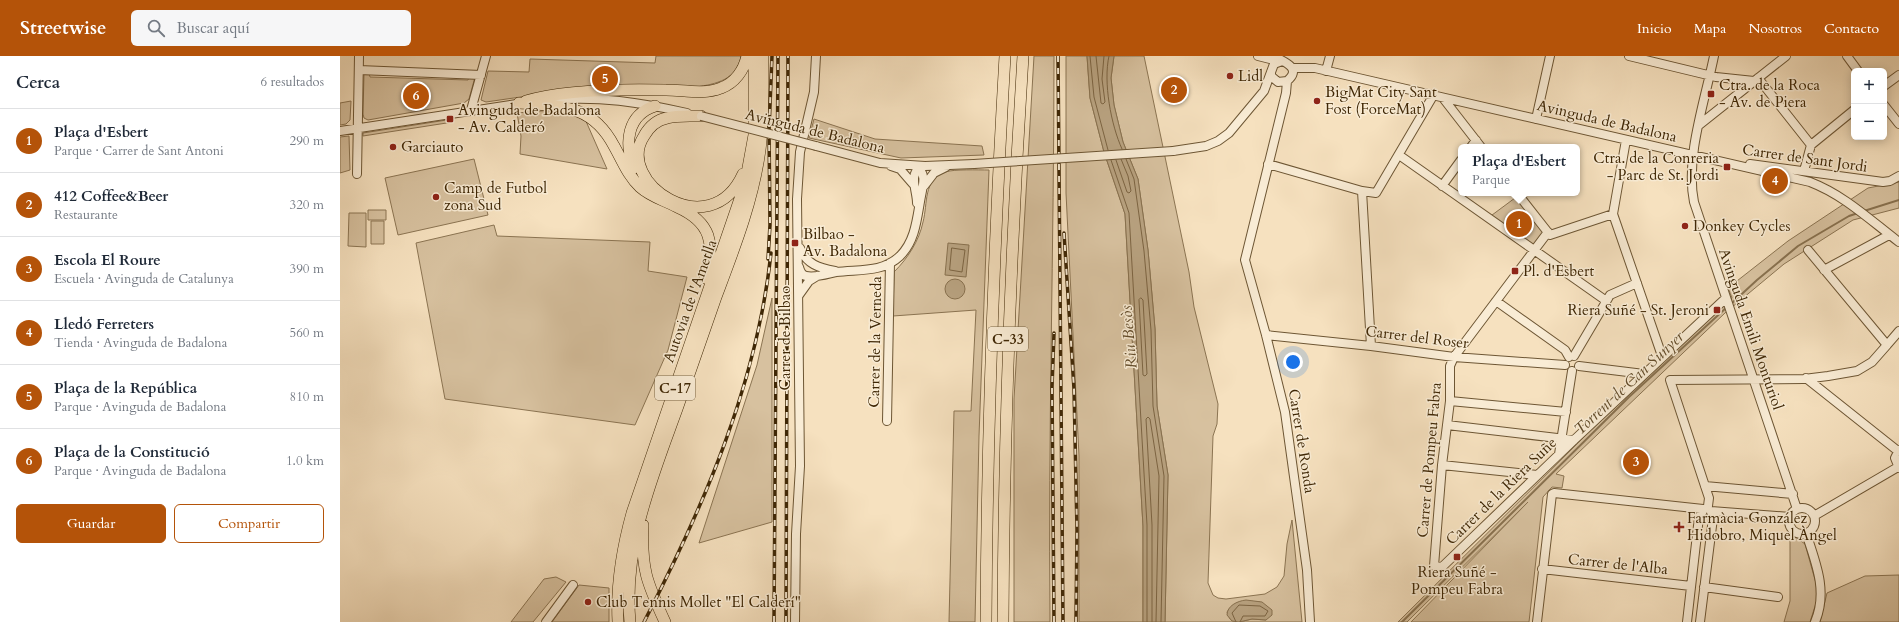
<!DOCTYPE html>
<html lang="es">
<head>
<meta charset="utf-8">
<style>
	body { margin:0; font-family:Cardo,serif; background:#f6f6f7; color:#1f2937 }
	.controls { position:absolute; right:12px; top:12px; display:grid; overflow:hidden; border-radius:6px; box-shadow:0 2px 10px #0003 }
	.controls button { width:36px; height:36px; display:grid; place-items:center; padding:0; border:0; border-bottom:1px solid #e0e1e3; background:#fff; color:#1f2937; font:20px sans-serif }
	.you { position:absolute; left:953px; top:306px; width:14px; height:14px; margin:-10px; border:3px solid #fff; border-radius:50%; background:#1a73e8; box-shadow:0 0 0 6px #1a73e833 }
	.badge { display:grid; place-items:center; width:26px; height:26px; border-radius:50%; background:#b45309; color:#fff; font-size:13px; font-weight:700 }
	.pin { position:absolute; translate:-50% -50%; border:2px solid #fff; box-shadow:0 1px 4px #0006 }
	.popup { position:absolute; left:1118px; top:88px; width:122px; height:52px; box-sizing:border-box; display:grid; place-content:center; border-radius:6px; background:#fff; filter:drop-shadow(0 1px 3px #0005); font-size:13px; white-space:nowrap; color:#747a83 }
	.popup b { font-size:15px; color:#1f2937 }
	.popup::after { content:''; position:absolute; left:50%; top:100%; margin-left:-8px; border:8px solid transparent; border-top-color:#fff }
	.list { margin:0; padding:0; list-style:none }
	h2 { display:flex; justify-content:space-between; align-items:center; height:52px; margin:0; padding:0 16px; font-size:17px }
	h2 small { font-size:13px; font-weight:400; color:#747a83 }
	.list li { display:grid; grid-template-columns:26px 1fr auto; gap:12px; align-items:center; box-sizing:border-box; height:64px; padding:0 16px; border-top:1px solid #e0e1e3 }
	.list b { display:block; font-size:15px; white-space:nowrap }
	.list p { margin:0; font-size:13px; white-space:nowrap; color:#747a83 }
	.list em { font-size:13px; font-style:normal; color:#747a83 }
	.actions { display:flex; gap:8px; padding:12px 16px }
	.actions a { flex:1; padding:9px 0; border:1px solid #b45309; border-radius:6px; text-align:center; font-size:14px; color:#b45309 }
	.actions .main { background:#b45309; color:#fff }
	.icon { flex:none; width:22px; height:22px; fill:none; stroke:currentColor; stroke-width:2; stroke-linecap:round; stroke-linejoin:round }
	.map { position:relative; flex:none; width:1559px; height:566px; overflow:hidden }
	header { display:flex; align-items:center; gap:24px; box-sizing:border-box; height:56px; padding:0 20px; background:#b45309; color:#fff }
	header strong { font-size:19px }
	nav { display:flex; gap:22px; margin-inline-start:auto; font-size:14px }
	.search { width:280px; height:36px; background:#f6f6f7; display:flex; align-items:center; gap:10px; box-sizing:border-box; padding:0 14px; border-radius:6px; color:#747a83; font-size:15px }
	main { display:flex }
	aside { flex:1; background:#fff }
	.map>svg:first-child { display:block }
	.green { fill:#d7c19f; stroke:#8b7452 }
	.water { fill:#b8a280; stroke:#88714f }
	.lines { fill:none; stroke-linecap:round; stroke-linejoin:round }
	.shore { stroke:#7c6442; stroke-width:1 }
	.stream { stroke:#88714f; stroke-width:2 }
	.minor-casing { stroke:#6d5634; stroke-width:10 }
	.highway-casing { stroke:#3f2705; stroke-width:12 }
	.minor { stroke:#f9ecd5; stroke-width:8 }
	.highway { stroke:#f6e1bf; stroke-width:11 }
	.rail-casing { stroke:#3f2705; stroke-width:3.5 }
	.rail { stroke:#f9ecd5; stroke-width:2; stroke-dasharray:6; stroke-linecap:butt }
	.minor-bridge-casing { stroke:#6d5634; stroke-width:10; stroke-linecap:butt }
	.minor-bridge { stroke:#f9ecd5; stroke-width:8 }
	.poi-dot { fill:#8f2418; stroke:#f9ecd5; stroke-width:1.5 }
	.labels { text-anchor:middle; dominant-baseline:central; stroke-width:3; stroke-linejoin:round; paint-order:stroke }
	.shield { fill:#f9ecd5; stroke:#776243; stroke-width:1 }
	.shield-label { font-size:14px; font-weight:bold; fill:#3f2705 }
	.poi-label { font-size:15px; fill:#3f2705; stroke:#f9ecd5; text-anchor:start }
	.street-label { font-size:15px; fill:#3f2705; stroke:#f9ecd5 }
	.water-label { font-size:16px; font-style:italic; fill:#634c2a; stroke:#f9ecd5 }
</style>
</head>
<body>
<header>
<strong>Streetwise</strong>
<div class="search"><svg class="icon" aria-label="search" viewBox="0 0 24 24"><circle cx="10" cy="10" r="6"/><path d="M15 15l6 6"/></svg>Buscar aquí</div>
<nav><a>Inicio</a><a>Mapa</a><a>Nosotros</a><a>Contacto</a></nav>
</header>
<main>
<aside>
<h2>Cerca<small>6 resultados</small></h2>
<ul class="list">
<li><span class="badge">1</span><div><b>Plaça d'Esbert</b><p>Parque · Carrer de Sant Antoni</p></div><em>290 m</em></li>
<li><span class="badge">2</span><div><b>412 Coffee&amp;Beer</b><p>Restaurante</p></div><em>320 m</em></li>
<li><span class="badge">3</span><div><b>Escola El Roure</b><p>Escuela · Avinguda de Catalunya</p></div><em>390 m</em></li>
<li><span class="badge">4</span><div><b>Lledó Ferreters</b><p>Tienda · Avinguda de Badalona</p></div><em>560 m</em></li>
<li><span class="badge">5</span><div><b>Plaça de la República</b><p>Parque · Avinguda de Badalona</p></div><em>810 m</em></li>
<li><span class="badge">6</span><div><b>Plaça de la Constitució</b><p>Parque · Avinguda de Badalona</p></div><em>1.0 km</em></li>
</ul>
<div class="actions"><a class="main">Guardar</a><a>Compartir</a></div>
</aside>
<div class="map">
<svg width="1559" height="566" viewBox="0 0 1559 566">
	<rect width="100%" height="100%" fill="#f6e1bf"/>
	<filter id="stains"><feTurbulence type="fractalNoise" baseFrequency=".005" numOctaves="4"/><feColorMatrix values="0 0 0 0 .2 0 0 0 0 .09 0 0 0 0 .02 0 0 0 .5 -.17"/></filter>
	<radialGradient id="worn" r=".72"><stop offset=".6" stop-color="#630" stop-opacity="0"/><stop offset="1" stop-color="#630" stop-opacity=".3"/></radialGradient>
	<path class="green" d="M 316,0 L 401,0 C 397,24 376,28 356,31 L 222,35 L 146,46 L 141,44 L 148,15 L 189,16 L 190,3 L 315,7 Z
		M 694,0 L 714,0 C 714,189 708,377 710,566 L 674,566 L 674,343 Z
		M 726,0 L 747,0 L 750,42 L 764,96 L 785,158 L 803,470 L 803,566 L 739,566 L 739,400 L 726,137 Z
		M 774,0 L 804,0 L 849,216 L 854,251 L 878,348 L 877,368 L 873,380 L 868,527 L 873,539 L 878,542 L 886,543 L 925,538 L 937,531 L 944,520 L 947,488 L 952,464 L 962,566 L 899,566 L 912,563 L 926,564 L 920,546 C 905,545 896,543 887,556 L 890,563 L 895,566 L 825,566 L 828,419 L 817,350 L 815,273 L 808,194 L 798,123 L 783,86 L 774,49 L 771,22 Z
		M 24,17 L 29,17 L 30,21 L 128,24 L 129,21 L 135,21 L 129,43 L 124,47 L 28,64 L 24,62 L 23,58 Z
		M 11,45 L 10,64 L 6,68 L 0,69 L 0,47 Z
		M 213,54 L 235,59 L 245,63 L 267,113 L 180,98 L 181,80 L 177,57 Z
		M 113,63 L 113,66 L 23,80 L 23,77 Z
		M 474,63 L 535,83 L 642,90 L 644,99 L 561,102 L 469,82 Z
		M 9,80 L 10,114 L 0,117 L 0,81 Z
		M 134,103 L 148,159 L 58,179 L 45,122 Z
		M 649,114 L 639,380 L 635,566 L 609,566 L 614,355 L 631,355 L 636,254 L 553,260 L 554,216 C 568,202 579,185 583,166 C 588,147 583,124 605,116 C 614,113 638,114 649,114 Z
		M 1559,126 L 1559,152 L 1513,164 L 1444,208 L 1385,257 L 1216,418 L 1224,420 L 1222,432 L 1212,431 L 1203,441 L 1189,566 L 1071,566 L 1188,446 L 1067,566 L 1058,566 L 1246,379 L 1392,242 L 1388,232 L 1448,185 L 1528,132 Z
		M 1179,139 L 1206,173 L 1196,192 L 1148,162 Z
		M 28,154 L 46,154 L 46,164 L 28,164 Z
		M 9,157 L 26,157 L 26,191 L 8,190 Z
		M 31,165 L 44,165 L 44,188 L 31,188 Z
		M 154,169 L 157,180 L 310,186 L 308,215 L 347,221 L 328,294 L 295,369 L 105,343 L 76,187 Z
		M 432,242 L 432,466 L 359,487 L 417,309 Z
		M 1450,477 L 1465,488 L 1479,538 L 1470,566 L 1444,566 L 1450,545 Z
		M 1559,519 L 1559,566 L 1480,566 L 1487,537 L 1525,520 Z
		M 216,521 L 226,526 L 193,566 L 171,566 L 204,523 Z
		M 239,529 L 269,532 L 269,566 L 212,566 Z"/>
	<path class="water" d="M 747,0 L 774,0 L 771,22 L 774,49 L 783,86 L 798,123 L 808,194 L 815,273 L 817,350 L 828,419 L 825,566 L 803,566 L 803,470 L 785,158 L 764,96 L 750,42 Z
		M 608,187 L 629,189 L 626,221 L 605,219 Z
		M605 233a10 10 0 1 1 20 0a10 10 0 1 1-20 0Z
		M 906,544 L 922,546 L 932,554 L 932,559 L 926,564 L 912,563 L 899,566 L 892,565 L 887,559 C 887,550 897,545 906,544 Z"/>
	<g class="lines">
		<path class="shore" d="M 750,0 L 754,41 L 768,94
			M 756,0 L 761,47 L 763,48 L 765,46 L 762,23 L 764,0
			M 769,0 C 763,26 771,69 782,93
			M 786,103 L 794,123 L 804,195 L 811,274 L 813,350 L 824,420 L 821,566
			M 771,104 L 789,157 L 807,469 L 807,566
			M 776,104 L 787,136 L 789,137 L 791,135 L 788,120 L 781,103
			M 612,192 L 625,194 L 622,216 L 610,214 Z
			M 801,242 L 803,244 L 807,318 L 805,320 L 803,319 L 799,244 Z
			M 812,566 L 812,469 L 806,363 L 808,361 L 810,363 L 819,420 L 816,566
			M 896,566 L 892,557 L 899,549 L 920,550 L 928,555 L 925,560 L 903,560 L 900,566"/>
		<path class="stream" d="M 1524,155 L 1559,144
			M 1391,248 L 1417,224 L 1458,190 L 1509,160 L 1518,157
			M 1062,566 L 1289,341 L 1387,251"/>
		<g class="minor-casing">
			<path id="minor" d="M 918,0 L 930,3
				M 1289,0 L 1376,21 L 1414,25
				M 1374,0 C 1365,45 1345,101 1354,146 L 1457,453
				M 1507,0 L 1518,15
				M 952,12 L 975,12 L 1470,126 C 1504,139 1530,164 1559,186
				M 19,14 L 141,19
				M 986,15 L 990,0
				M 931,16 L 931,20 L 938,26 L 947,25 C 963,12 943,5 933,0
				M 1418,22 L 1471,89
				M 947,25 L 946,37 L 905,204 L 926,279 L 945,356 L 967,514 L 970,566
				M 1544,30 L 1559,19
				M 1103,42 L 1141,91
				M 210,44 C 260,40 299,46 347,57
				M 1544,49 L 1559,68
				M 131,54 L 146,0
				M 1196,63 L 1210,0
				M 1359,69 L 1446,0
				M 0,75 L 183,47
				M 1286,84 L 1273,158 L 1322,300
				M 476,90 L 540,107 L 585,110 L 634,108
				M 1131,91 L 1136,84
				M 833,95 L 866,90 L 878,85 L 889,77 L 924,35 L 934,8 L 942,5
				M 1059,99 L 1265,244
				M 928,108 L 1022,135
				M 1410,108 L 1543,126 L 1550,125 L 1559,120
				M 551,110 L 560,113 L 573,128
				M 1464,115 L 1471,89 L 1514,54
				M 17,118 L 19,0
				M 584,130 L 594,117 L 606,111
				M 1102,130 L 1121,104
				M 1177,137 L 1210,179 L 1273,158
				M 577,147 C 577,134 568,119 581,110
				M 1208,176 L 1114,301 L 1110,310 L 1110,345 L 1102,409 L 1094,510 L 1102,511 L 1234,384 L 1386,242
				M 460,192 C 466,208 479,212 495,215
				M 1468,194 L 1547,289 L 1559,275
				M 459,211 C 460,215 461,219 466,220 C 476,222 487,218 496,216 C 519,213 542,217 560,200 C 576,184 577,161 581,140 C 583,129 587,117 576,110
				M 1484,214 L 1549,179
				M 459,239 L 469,225 L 477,220
				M 1156,245 L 1225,294 L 1229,301
				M 926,279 L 1031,290 L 1114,301 L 1225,309
				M 1031,290 L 1022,135 L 1036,137 L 1093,40
				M 1234,300 L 1270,239 L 1297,227
				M 1239,310 L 1304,318
				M 1466,322 L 1558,395
				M 1110,345 L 1226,356
				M 547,365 L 550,207
				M 1107,369 L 1234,384
				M 1559,394 L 1555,402 L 1559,412
				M 1219,398 L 1232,315
				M 1102,409 L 1197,419
				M 1365,430 L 1453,438
				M 1368,450 L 1369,442 L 1365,430 L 1330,324 L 1464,323 L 1488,320 L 1517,315 L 1532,306 L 1547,289
				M1449 465a13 13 0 1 1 26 0a13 13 0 1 1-26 0Z
				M 1371,455 L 1450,461
				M 1474,460 L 1558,411
				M 1466,477 C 1476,507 1488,536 1475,566
				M 1202,513 L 1351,530
				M 1364,531 L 1438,541
				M 206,566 L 233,529
				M 455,566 L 456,478 L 460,410 L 457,143 L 460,96 L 474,36 L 476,0
				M 1197,566 L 1212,438 L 1214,437 L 1363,453
				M 1347,566 L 1359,461 L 1363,455
				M 1360,566 L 1373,462 L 1371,456"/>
		</g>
		<g class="highway-casing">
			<path id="highway" d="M 186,45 C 226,33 284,33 326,34 C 344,34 364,39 381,32 C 395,27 404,14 407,0
				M 179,47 C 221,50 252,48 274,90 C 282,104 288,120 300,131 C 311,141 324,144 337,151 C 371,166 376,188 365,222
				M 361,60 C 350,60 338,59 327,62 C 317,64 309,71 304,80 C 274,126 370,191 403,118
				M 294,112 C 284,87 287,59 315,50
				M 303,469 C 301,513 307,527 325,566
				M 278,566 C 276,528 282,493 292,457 L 405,128 L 414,79 L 414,0
				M 290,566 C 283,491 312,422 337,353 C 350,315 363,278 376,241 C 394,193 413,145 420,94 C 424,63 423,31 423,0
				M 646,566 C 647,377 654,189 665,0
				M 663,566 C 664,377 671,189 683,0"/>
		</g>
		<use href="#minor" class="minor"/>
		<use href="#highway" class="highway"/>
		<g class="rail-casing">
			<path id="rail" d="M 718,0 L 723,566
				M 724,177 L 734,333 L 737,474 L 736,566
				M 428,203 L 430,169 L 429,74 L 432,0
				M 304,566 C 364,450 417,328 431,197
				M 434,566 L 438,0
				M 446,566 L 448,0
				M 714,566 L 712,331 L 714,277"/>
		</g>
		<use href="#rail" class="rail"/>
		<g class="minor-bridge-casing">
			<path id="minor-bridge" d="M 361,60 L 476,90
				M 634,108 L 833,95"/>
		</g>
		<use href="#minor-bridge" class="minor-bridge"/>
	</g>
	<g class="poi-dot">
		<circle cx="890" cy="20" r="4"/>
		<rect x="1367" y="34" width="8" height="8" rx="2"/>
		<circle cx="977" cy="45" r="4"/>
		<rect x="106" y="59" width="8" height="8" rx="2"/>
		<circle cx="53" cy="91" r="4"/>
		<rect x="1383" y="107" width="8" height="8" rx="2"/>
		<circle cx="96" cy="141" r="4"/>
		<circle cx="1345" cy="170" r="4"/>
		<rect x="451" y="183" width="8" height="8" rx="2"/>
		<rect x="1171" y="211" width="8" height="8" rx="2"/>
		<rect x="1373" y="250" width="8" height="8" rx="2"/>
		<path d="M1337 465h4v4h4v4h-4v4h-4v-4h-4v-4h4z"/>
		<rect x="1113" y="497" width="8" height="8" rx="2"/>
		<circle cx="248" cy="546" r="4"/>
	</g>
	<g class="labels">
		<g class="shield">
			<rect x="648" y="271" width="40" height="24" rx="3"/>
			<rect x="315" y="320" width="40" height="24" rx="3"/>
		</g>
		<g class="shield-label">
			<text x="668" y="283">C-33</text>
			<text x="335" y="332">C-17</text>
		</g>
		<g class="poi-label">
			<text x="898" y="20">Lidl</text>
			<text x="1379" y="29">Ctra. de la Roca<tspan x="1379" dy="17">- Av. de Piera</tspan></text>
			<text x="985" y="36">BigMat City Sant<tspan x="985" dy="17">Fost (ForceMat)</tspan></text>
			<text x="118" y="54">Avinguda de Badalona<tspan x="118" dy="17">- Av. Calderó</tspan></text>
			<text x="61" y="91">Garciauto</text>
			<text x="1379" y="102" text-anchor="end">Ctra. de la Conreria<tspan x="1379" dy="17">- Parc de St. Jordi</tspan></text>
			<text x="104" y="132">Camp de Futbol<tspan x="104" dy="17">zona Sud</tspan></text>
			<text x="1353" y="170">Donkey Cycles</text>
			<text x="463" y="178">Bilbao -<tspan x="463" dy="17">Av. Badalona</tspan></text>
			<text x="1183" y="215">Pl. d'Esbert</text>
			<text x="1369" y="254" text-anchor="end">Riera Suñé - St. Jeroni</text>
			<text x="1347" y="462">Farmàcia González<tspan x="1347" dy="17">Hidobro, Miquel Àngel</tspan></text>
			<text x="1117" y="516" text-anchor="middle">Riera Suñé -<tspan x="1117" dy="17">Pompeu Fabra</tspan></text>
			<text x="256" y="546">Club Tennis Mollet "El Calderí"</text>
		</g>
		<g class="street-label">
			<text transform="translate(1267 65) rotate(13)">Avinguda de Badalona</text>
			<text transform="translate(475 75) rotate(14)">Avinguda de Badalona</text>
			<text transform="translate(1465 102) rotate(8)">Carrer de Sant Jordi</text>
			<text transform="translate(350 245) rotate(-70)">Autovia de l'Ametlla</text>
			<text transform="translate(1411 273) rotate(71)">Avinguda Emili Monturiol</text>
			<text transform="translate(1077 281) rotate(7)">Carrer del Roser</text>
			<text transform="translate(445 282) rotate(-90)">Carrer de Bilbao</text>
			<text transform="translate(535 286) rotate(-89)">Carrer de la Verneda</text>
			<text transform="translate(962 385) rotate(81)">Carrer de Ronda</text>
			<text transform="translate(1089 404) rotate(-85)">Carrer de Pompeu Fabra</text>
			<text transform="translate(1161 435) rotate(-44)">Carrer de la Riera Suñe</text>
			<text transform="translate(1278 508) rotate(6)">Carrer de l'Alba</text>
		</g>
		<g class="water-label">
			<text transform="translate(789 281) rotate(-95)">Riu Besòs</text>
			<text transform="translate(1289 327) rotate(-43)">Torrent de Can Sunyer</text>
		</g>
	</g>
	<rect width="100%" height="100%" filter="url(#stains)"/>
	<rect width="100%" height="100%" fill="url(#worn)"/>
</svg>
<div class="controls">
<button>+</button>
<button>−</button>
</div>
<div class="you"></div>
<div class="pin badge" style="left:1179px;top:168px">1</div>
<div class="popup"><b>Plaça d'Esbert</b>Parque</div>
<div class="pin badge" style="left:834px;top:34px">2</div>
<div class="pin badge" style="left:1296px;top:406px">3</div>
<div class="pin badge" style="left:1435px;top:125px">4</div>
<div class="pin badge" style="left:265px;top:23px">5</div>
<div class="pin badge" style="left:76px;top:40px">6</div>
</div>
</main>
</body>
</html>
